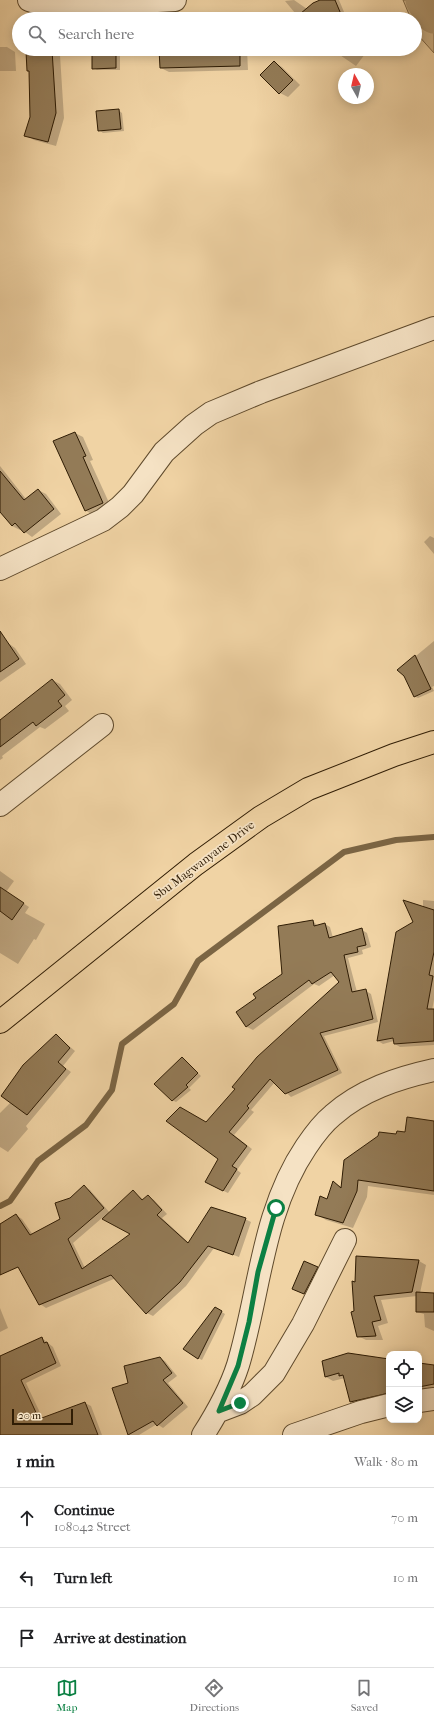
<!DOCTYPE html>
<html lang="en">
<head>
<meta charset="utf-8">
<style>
	body { margin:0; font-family:"IM FELL French Canon",serif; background:#f2f2f2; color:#202124 }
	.controls { position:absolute; right:12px; bottom:12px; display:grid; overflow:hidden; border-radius:8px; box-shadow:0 2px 10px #0003 }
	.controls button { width:36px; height:36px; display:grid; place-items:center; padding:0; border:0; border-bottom:1px solid #e0e0e0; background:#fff; color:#202124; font:20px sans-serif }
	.compass { position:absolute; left:338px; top:68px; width:36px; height:36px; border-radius:50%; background:#fff; box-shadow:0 2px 10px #0003; rotate:352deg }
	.scale { position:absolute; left:12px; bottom:10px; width:61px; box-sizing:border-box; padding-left:4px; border:2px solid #2f1c04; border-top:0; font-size:11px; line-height:14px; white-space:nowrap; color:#2f1c04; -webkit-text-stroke:3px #f5e2c4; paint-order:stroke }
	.stop { position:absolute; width:12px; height:12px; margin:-9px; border:3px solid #0b8043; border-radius:50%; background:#fff }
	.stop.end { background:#0b8043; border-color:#fff; box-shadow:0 1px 4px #0008 }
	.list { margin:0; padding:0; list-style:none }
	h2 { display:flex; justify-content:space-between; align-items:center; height:52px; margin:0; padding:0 16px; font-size:17px }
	h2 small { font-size:13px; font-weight:400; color:#757577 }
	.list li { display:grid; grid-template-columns:26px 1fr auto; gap:12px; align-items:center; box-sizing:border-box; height:60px; padding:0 16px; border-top:1px solid #e0e0e0 }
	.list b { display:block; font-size:15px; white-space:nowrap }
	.list p { margin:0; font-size:13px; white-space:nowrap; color:#757577 }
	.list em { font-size:13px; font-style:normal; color:#757577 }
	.icon { flex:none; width:22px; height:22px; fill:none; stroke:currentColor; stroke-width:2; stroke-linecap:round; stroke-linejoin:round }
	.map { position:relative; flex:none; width:434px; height:1435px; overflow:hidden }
	.search { position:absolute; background:#fff; box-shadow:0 2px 10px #0003; left:12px; right:12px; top:12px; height:44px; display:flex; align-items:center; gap:10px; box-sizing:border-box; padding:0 14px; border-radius:22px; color:#757577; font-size:15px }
	.sheet { height:232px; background:#fff }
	nav { display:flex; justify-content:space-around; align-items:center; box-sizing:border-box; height:56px; border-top:1px solid #e0e0e0; background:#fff; font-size:11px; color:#757577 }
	nav a { display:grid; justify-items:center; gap:2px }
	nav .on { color:#0b8043 }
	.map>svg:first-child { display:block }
	.green { fill:#cfb489; stroke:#7f6846 }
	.shadow { fill:#0003; fill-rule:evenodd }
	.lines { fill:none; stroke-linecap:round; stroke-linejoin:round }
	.stream { stroke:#7b6544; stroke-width:6 }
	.river { stroke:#ae956e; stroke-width:37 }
	.building { fill:#937b57; stroke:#2f1c04 }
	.minor-casing { stroke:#5f4a2c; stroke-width:24 }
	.major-casing { stroke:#2f1c04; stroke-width:24 }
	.minor { stroke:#f5e2c4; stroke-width:22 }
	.major { stroke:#f0d3a4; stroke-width:22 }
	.route { stroke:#0b8043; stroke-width:5 }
	.labels { text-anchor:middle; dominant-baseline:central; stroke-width:3.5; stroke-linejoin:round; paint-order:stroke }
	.street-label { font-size:12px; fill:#2f1c04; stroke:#f5e2c4 }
</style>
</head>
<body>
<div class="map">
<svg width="434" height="1435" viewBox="0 0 434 1435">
	<rect width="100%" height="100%" fill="#f0d3a4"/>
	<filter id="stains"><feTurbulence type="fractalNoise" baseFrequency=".005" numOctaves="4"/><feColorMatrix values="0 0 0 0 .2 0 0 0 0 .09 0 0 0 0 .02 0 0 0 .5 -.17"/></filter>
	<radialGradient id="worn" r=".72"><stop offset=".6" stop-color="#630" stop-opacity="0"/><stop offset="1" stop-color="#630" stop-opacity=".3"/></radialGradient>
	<path class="green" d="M 403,0 L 434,0 L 434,53 L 417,34 L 415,19 L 411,19 Z"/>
	<path class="shadow" d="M 294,0 L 307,9 L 323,0 L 339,0 L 347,19 L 300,19 L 285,1 Z
		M 0,47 L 7,47 L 15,52 L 16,71 L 0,71 Z
		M 160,49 L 247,49 L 248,70 L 169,72 L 161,68 Z
		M 331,49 L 358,49 L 365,54 L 356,66 Z
		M 52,51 L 60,55 L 64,118 L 56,146 L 34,140 L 26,135 L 31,117 L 30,72 L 28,71 L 27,52 Z
		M 116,51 L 120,53 L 120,70 L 97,70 L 93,68 Z
		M 274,62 L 282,67 L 300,85 L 288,97 L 280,93 Z
		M 118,110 L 122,113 L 124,131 L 103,133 L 99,130 Z
		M 75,433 L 83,437 L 93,460 L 90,461 L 111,507 L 93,515 L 85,510 Z
		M 0,466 L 26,499 L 38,490 L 46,494 L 61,514 L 32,537 L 21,529 L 20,530 L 12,526 L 0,510 Z
		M 430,536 L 434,538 L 434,554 L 424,542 Z
		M 434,641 L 434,686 L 432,687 L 434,691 L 418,698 L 414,696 L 405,675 L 399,670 Z
		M 8,643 L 15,648 L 26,664 L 0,682 L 0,648 Z
		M 52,680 L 60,684 L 72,700 L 65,706 L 69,711 L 45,729 L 40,727 L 2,756 L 3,758 L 0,760 L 0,722 Z
		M 0,871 L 14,881 L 6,892 L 29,907 L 25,913 L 45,924 L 36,940 L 34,939 L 18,964 L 0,953 Z
		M 423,900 L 434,901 L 434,1000 L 432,1010 L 434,1010 L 434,1045 L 400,1047 L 395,1044 L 394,1041 L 383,1044 L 378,1041 L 414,923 L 423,907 Z
		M 313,921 L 318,926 L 325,924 L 330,927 L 333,938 L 362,930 L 367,933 L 371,947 L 362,950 L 363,954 L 348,958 L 357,992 L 366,991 L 371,994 L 378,1022 L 324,1036 L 342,1073 L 291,1097 L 275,1082 L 251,1110 L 254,1112 L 234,1135 L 252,1149 L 237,1170 L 241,1173 L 228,1193 L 211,1185 L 219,1158 L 206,1124 L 340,982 L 335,975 L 319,986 L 314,984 L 253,1030 L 247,1027 L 237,1012 L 258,998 L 283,975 Z
		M 56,1035 L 75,1051 L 63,1066 L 71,1072 L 26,1126 L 28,1129 L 8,1152 L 0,1147 L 0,1113 L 11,1102 Z
		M 182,1058 L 201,1076 L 189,1088 L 191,1090 L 176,1102 L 172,1100 Z
		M 434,1122 L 434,1195 L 368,1186 L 367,1197 L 353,1228 L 326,1220 L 316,1214 L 328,1200 L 333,1182 L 342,1187 L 397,1135 Z
		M 84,1187 L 90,1190 L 110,1213 L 133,1192 L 144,1200 L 148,1196 L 154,1200 L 167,1214 L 162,1218 L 189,1243 L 245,1219 L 251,1222 L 239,1257 L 214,1248 L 186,1286 L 153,1316 L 147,1313 L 116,1278 L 46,1308 L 40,1304 L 14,1257 L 0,1241 L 0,1227 L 16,1215 L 22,1219 L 33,1235 L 62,1219 L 70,1199 ZM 102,1218 L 131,1234 L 85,1268 L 73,1243 Z
		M 357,1257 L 419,1261 L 426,1265 L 420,1293 L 434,1294 L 434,1331 L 425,1327 L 424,1314 L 417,1312 L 417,1296 L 381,1300 L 388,1323 L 378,1326 L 383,1340 L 366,1340 L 358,1336 L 355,1312 Z
		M 317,1268 L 325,1272 L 312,1298 L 294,1288 Z
		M 0,1308 L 8,1328 L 0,1332 Z
		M 215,1308 L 225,1314 L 202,1360 L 198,1358 Z
		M 42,1338 L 53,1347 L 61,1366 L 26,1383 L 43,1419 L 85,1403 L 91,1406 L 102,1435 L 0,1435 L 0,1357 Z
		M 160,1358 L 165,1361 L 177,1376 L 168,1383 L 188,1407 L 163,1428 L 157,1424 L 139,1435 L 129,1435 L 114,1389 L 129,1383 Z
		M 389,1360 L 389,1399 L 358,1406 L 351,1402 L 345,1378 L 333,1381 L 326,1377 L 323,1361 Z
		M 419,1364 L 434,1366 L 434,1390 L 419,1393 Z"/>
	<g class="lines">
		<path class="stream" d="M 0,1206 L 10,1201 L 38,1161 L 86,1125 L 112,1090 L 122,1044 L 174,1004 L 198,961 L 344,852 L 396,840 L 434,837"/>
		<path class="river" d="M 424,0 L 434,15"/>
	</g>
	<path class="building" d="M 320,0 L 335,0 L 343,19 L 294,19 L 313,3 Z
		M 159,49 L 240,49 L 240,66 L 160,68 Z
		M 52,50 L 56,113 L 48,142 L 24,136 L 30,117 L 29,71 L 27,71 L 26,51 Z
		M 92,50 L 116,50 L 116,68 L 92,69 Z
		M 274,61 L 293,80 L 279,94 L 260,75 Z
		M 119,109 L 121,129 L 98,131 L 96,111 Z
		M 75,432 L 86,456 L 83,457 L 103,503 L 85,511 L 53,441 Z
		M 0,471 L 24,500 L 38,489 L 54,509 L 24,533 L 15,523 L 12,526 L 0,512 Z
		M 0,631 L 19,659 L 0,672 Z
		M 415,655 L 431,689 L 414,697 L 404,676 L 397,670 Z
		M 52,679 L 65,695 L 58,701 L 62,706 L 36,726 L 33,722 L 0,747 L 0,720 Z
		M 0,887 L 24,903 L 12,920 L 0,911 Z
		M 403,900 L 434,910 L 434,952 L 429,975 L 433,976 L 427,1009 L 434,1009 L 434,1041 L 394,1044 L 393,1038 L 377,1041 L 396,932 L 413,922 Z
		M 313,920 L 314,926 L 325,923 L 329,938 L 362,928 L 366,945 L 357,947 L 358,952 L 344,955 L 352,992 L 366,989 L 373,1019 L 320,1033 L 338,1070 L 285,1094 L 270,1079 L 247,1106 L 249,1108 L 229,1132 L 247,1146 L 232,1166 L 237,1169 L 223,1191 L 205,1182 L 218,1159 L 166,1121 L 180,1107 L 206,1122 L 235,1089 L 232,1087 L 257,1057 L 339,982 L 331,972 L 312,984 L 309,980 L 246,1027 L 236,1012 L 256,998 L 253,994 L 282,974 L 278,926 Z
		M 56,1034 L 70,1048 L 58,1062 L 66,1069 L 27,1115 L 1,1096 L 23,1065 Z
		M 182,1057 L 198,1073 L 186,1085 L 188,1087 L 172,1101 L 154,1084 Z
		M 407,1117 L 434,1121 L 434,1191 L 358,1180 L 357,1191 L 343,1223 L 315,1215 L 320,1196 L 327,1199 L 333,1181 L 341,1188 L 344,1160 L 378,1136 L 379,1132 L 396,1134 L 397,1131 L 405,1132 Z
		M 84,1185 L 104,1208 L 68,1239 L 82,1269 L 130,1234 L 102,1219 L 133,1190 L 142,1200 L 148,1195 L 162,1210 L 157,1215 L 188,1243 L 211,1207 L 246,1218 L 233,1255 L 208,1246 L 180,1282 L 146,1314 L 111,1275 L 39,1305 L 18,1267 L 0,1275 L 0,1224 L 16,1214 L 30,1235 L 60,1219 L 55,1203 L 70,1198 Z
		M 356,1256 L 419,1260 L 412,1292 L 374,1296 L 381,1320 L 372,1322 L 376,1336 L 357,1337 L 351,1312 L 354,1311 L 352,1281 L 355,1282 Z
		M 304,1261 L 318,1267 L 304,1294 L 292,1289 Z
		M 416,1292 L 434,1293 L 434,1312 L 416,1312 Z
		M 215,1307 L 222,1311 L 198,1359 L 183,1349 Z
		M 42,1337 L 44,1343 L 47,1342 L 56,1363 L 21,1380 L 39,1419 L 85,1402 L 98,1435 L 0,1435 L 0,1356 Z
		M 348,1353 L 389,1359 L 389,1393 L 350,1402 L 343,1375 L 339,1376 L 339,1373 L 325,1377 L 322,1361 Z
		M 160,1357 L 172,1373 L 163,1380 L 183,1403 L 157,1426 L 153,1421 L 128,1435 L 112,1388 L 128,1383 L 124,1366 Z
		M 419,1363 L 434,1365 L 434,1384 L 419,1387 Z"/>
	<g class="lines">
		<g class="minor-casing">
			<path id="minor" d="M 29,0 L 51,7 L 175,0
				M 0,569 L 103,520 L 120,507 L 133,494 L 164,452 L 194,425 L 211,413 L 261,392 L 434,328
				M 0,805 L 102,725
				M 419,1401 L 434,1399
				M 219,1411 L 240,1403 L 252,1395 L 274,1373 L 303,1324 L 345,1240
				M 203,1435 C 217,1413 230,1390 238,1365 C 260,1292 262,1212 306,1147 C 314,1135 322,1124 333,1115 C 361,1090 398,1078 434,1070
				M 294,1435 L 361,1412 L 389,1405"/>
		</g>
		<g class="major-casing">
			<path id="major" d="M 0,1022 L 196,864 L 261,817 L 308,789 L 394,755 L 434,742"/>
		</g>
		<use href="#minor" class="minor"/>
		<use href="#major" class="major"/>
	</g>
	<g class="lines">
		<path class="route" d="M 240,1403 L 219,1411 L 238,1366 L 249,1322 L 258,1272 L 276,1208"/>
	</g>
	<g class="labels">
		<g class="street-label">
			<text transform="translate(204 860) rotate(-37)">Sbu Magwanyane Drive</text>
		</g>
	</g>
	<rect width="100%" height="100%" filter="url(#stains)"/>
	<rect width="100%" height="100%" fill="url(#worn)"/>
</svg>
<div class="controls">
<button><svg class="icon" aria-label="locate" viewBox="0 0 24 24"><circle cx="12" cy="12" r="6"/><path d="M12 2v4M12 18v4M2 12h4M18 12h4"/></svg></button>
<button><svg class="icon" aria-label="layers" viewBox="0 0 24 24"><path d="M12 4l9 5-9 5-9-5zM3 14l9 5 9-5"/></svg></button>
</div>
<svg class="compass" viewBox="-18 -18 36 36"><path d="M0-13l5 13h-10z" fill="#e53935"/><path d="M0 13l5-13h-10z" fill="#757577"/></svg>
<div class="scale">20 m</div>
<div class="stop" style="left:276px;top:1208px"></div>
<div class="stop end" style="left:240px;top:1403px"></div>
<div class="search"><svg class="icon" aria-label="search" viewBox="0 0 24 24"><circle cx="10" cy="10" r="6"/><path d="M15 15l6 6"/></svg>Search here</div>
</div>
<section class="sheet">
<h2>1 min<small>Walk · 80 m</small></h2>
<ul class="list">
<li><svg class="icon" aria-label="ahead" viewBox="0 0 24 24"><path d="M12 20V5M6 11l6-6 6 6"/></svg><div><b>Continue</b><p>108042 Street</p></div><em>70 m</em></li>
<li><svg class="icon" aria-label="left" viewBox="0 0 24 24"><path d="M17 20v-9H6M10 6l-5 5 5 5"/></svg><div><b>Turn left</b></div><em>10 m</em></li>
<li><svg class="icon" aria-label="arrive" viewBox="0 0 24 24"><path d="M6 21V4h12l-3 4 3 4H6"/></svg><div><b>Arrive at destination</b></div></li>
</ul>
</section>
<nav>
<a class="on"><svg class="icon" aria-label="map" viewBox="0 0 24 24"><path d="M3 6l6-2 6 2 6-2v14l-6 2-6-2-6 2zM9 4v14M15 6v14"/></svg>Map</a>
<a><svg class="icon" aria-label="directions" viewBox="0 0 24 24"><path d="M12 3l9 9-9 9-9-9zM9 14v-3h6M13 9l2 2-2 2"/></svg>Directions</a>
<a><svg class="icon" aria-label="saved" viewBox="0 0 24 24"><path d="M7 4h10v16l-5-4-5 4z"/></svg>Saved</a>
</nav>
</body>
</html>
